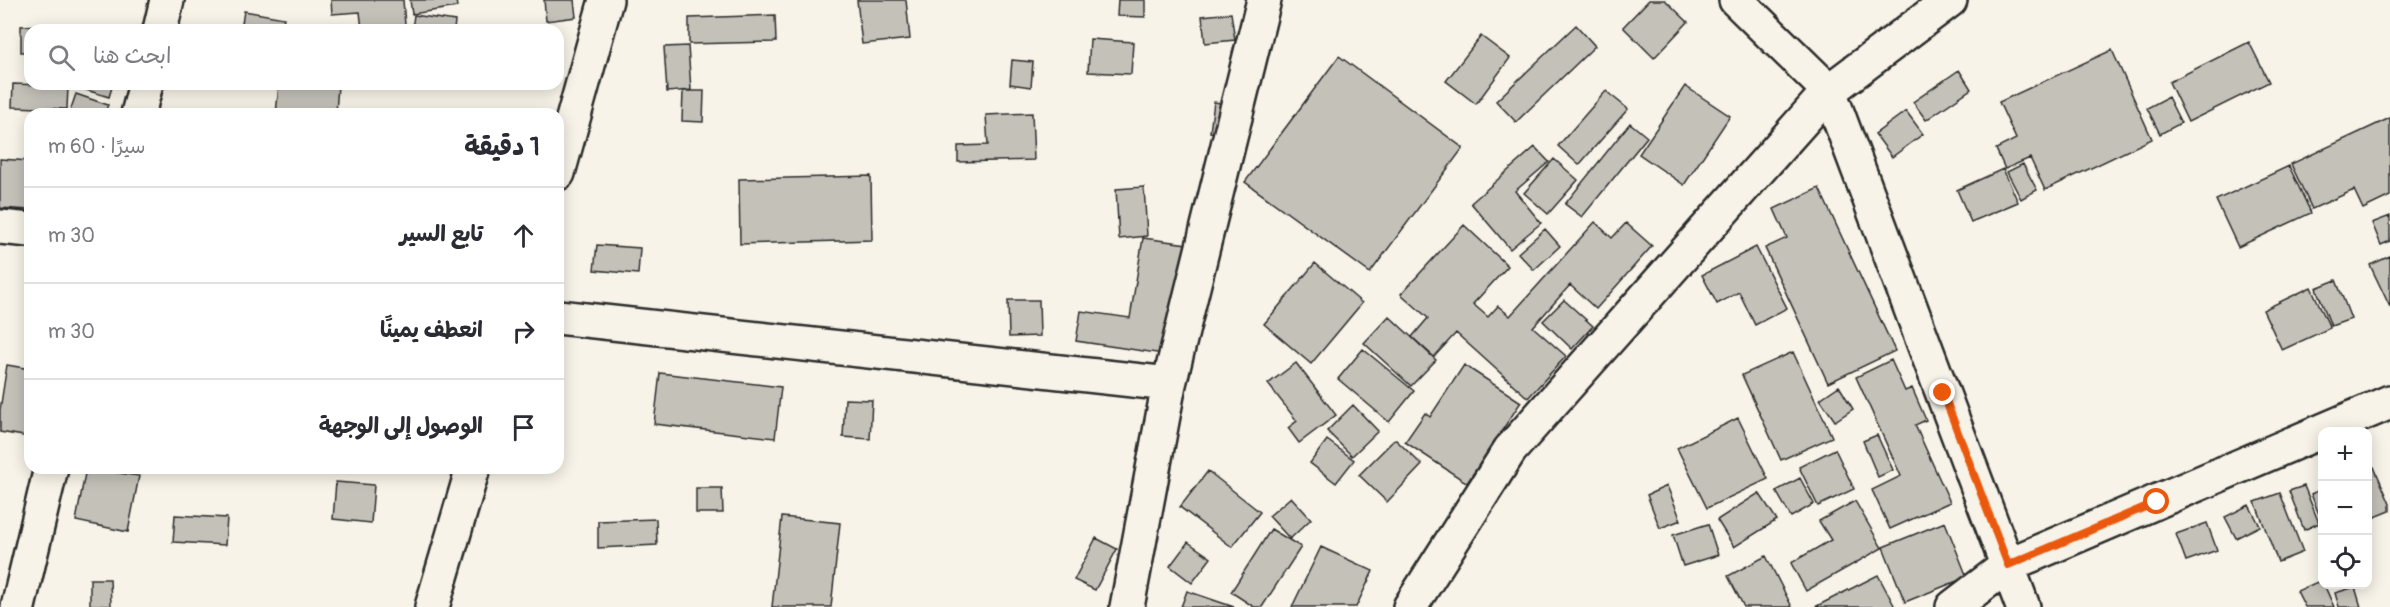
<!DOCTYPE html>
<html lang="ar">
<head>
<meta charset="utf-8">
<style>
	body { margin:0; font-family:Pangolin,"Playpen Sans Arabic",sans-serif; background:#f2f2f3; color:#2b2b33; direction:rtl }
	.controls { position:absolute; right:18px; bottom:18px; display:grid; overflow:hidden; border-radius:12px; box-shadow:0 3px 15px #0003 }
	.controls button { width:54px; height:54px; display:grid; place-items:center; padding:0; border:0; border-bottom:2px solid #e1e1e2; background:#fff; color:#2b2b33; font:30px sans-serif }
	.stop { position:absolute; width:18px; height:18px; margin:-14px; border:4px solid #ea580c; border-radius:50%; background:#fff }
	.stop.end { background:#ea580c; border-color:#fff; box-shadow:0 2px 6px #0008 }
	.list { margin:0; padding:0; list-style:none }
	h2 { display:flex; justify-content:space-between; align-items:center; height:78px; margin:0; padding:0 24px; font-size:26px }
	h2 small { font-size:20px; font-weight:400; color:#7c7c81 }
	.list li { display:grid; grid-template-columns:39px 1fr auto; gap:18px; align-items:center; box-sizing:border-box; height:96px; padding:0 24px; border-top:2px solid #e1e1e2 }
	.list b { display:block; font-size:22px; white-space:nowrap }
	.list em { font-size:20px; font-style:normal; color:#7c7c81 }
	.icon { flex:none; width:33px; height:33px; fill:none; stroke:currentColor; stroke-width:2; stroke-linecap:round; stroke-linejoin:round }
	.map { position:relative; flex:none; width:2390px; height:607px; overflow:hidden; direction:ltr }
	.search { position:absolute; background:#fff; box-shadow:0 3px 15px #0003; left:24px; top:24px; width:540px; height:66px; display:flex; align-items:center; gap:15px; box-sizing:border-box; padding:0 21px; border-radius:18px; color:#7c7c81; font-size:22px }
	.panel { position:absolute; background:#fff; box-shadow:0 3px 15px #0003; left:24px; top:108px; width:540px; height:366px; border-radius:18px; direction:rtl }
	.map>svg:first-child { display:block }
	.building { fill:#c4c1b9; stroke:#2b2b2b; stroke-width:1.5 }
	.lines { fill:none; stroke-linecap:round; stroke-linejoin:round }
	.street-casing { stroke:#2b2b2b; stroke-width:38 }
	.secondary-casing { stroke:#2b2b2b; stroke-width:38 }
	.street { stroke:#f7f3e8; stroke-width:33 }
	.secondary { stroke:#f7f3e8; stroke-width:33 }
	.route { stroke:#ea580c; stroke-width:8 }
</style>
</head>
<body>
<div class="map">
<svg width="2390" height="607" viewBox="0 0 2390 607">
	<rect width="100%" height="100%" fill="#f7f3e8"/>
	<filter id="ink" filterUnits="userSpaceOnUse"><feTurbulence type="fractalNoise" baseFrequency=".0167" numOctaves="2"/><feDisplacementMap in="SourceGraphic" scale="12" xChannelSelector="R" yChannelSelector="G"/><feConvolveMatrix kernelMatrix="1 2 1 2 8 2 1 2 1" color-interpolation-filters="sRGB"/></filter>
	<g filter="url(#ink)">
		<path class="building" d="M 331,0 L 403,0 L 405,25 L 362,29 L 360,12 L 332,14 Z
			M 410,0 L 456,0 L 457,7 L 412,14 Z
			M 544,0 L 574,0 L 576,17 L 546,21 Z
			M 857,0 L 906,0 L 910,39 L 862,44 Z
			M 1118,0 L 1145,0 L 1145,17 L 1117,16 Z
			M 1649,0 L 1665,0 L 1688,22 L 1654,58 L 1623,27 Z
			M 244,11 L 284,18 L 281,30 L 241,30 Z
			M 1231,13 L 1235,40 L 1205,43 L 1202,16 Z
			M 414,15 L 455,21 L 454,30 L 412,30 Z
			M 775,15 L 776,42 L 689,44 L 689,18 Z
			M 68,24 L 68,30 L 30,30 L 30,52 L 21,52 L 21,26 Z
			M 1576,25 L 1595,46 L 1516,122 L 1496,101 Z
			M 1481,36 L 1510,58 L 1476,104 L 1446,81 Z
			M 1090,39 L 1133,42 L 1131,74 L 1088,72 Z
			M 2249,42 L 2269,82 L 2188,122 L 2169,82 Z
			M 688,46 L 691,90 L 667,92 L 664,47 Z
			M 2112,50 L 2152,139 L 2045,190 L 2030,158 L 2005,169 L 1996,149 L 2016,139 L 1999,102 Z
			M 1339,56 L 1463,148 L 1370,273 L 1245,182 Z
			M 1012,60 L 1033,62 L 1031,87 L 1010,84 Z
			M 1959,70 L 1971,89 L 1926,120 L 1913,102 Z
			M 13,84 L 68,86 L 67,109 L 12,107 Z
			M 67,84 L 113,84 L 109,97 Z
			M 279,84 L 338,84 L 336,114 L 276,114 Z
			M 1685,86 L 1730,116 L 1684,185 L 1639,154 Z
			M 683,91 L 704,91 L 703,122 L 682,121 Z
			M 1606,91 L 1628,109 L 1579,165 L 1558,146 Z
			M 76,94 L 108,105 L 104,114 L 69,114 Z
			M 2168,97 L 2181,123 L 2160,134 L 2147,108 Z
			M 1214,102 L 1246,107 L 1242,136 L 1210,132 Z
			M 1906,111 L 1923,134 L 1892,157 L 1875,134 Z
			M 1032,113 L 1034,160 L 958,162 L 958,146 L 988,145 L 986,115 Z
			M 2390,118 L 2390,196 L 2363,209 L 2354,190 L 2312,209 L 2291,164 Z
			M 1630,123 L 1647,137 L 1582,217 L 1565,204 Z
			M 1535,147 L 1549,162 L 1515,191 L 1541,223 L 1510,249 L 1471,203 Z
			M 0,159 L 30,161 L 30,210 L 0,208 Z
			M 1554,159 L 1578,180 L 1548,214 L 1524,193 Z
			M 2023,164 L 2037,190 L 2021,199 L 2007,172 Z
			M 2289,166 L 2311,213 L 2238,247 L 2216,200 Z
			M 2003,169 L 2018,202 L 1971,222 L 1957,190 Z
			M 871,176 L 872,240 L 740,244 L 739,179 Z
			M 1144,187 L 1147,236 L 1119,239 L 1116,189 Z
			M 1819,188 L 1895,351 L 1828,383 L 1765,248 L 1787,238 L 1774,209 Z
			M 2390,216 L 2390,241 L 2381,245 L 2372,223 Z
			M 1595,222 L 1612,238 L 1626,223 L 1652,246 L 1596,309 L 1570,285 L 1533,327 L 1566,356 L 1528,398 L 1456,333 L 1434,357 L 1412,337 L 1428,318 L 1401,294 L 1464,225 L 1508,266 L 1473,304 L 1488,317 L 1498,306 L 1510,316 Z
			M 1545,229 L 1560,246 L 1534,270 L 1518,253 Z
			M 1143,238 L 1187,244 L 1170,355 L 1076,341 L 1081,311 L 1130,318 Z
			M 597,245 L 640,248 L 638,274 L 594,270 Z
			M 1756,247 L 1787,308 L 1755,325 L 1739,292 L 1717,304 L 1702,275 Z
			M 2390,256 L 2390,307 L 2370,265 Z
			M 1315,263 L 1362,303 L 1311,364 L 1264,324 Z
			M 2336,280 L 2351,319 L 2331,326 L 2316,288 Z
			M 2311,287 L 2330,328 L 2282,350 L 2263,310 Z
			M 1008,300 L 1039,300 L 1040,336 L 1009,337 Z
			M 1564,300 L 1593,326 L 1572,349 L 1543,321 Z
			M 1389,316 L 1436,360 L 1411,386 L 1364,343 Z
			M 1363,349 L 1414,391 L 1389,422 L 1338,379 Z
			M 1793,352 L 1832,437 L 1781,460 L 1742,375 Z
			M 1891,360 L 1905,391 L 1912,388 L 1926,420 L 1915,425 L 1950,502 L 1890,529 L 1872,490 L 1901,476 L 1856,377 Z
			M 1296,363 L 1336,415 L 1299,443 L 1288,428 L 1297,421 L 1268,384 Z
			M 7,365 L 30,369 L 30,437 L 0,432 L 0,410 Z
			M 1464,365 L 1521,402 L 1467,483 L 1405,442 L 1425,413 L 1430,417 Z
			M 660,373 L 781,387 L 775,438 L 654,424 Z
			M 1839,386 L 1853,409 L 1835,421 L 1820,399 Z
			M 845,399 L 872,400 L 870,439 L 843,437 Z
			M 1353,405 L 1378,431 L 1352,456 L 1327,431 Z
			M 1738,418 L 1768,479 L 1707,508 L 1677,448 Z
			M 1877,435 L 1893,470 L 1878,477 L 1863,441 Z
			M 1395,439 L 1422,465 L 1387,502 L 1359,475 Z
			M 1327,440 L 1354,460 L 1336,483 L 1310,463 Z
			M 1835,449 L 1854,489 L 1818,506 L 1799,467 Z
			M 2374,467 L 2390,504 L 2390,511 L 2368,520 L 2368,470 Z
			M 86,468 L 139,476 L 128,532 L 76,521 Z
			M 1208,471 L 1260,512 L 1232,547 L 1180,507 Z
			M 1800,478 L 1814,504 L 1791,517 L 1776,491 Z
			M 336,482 L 374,485 L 371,523 L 333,519 Z
			M 1667,486 L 1681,520 L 1660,528 L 1647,495 Z
			M 2304,486 L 2319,523 L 2304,530 L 2289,491 Z
			M 696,488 L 722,488 L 723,513 L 696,513 Z
			M 2322,489 L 2322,522 L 2311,494 Z
			M 1759,493 L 1777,520 L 1734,547 L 1717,520 Z
			M 2280,493 L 2303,552 L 2278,562 L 2255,502 Z
			M 1291,497 L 1311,519 L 1290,539 L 1269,516 Z
			M 1855,501 L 1882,548 L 1806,591 L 1791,563 L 1831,540 L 1819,521 Z
			M 2249,505 L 2260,526 L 2236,538 L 2225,517 Z
			M 175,515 L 227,518 L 225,545 L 173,542 Z
			M 782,517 L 840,523 L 831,607 L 772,607 Z
			M 656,519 L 657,545 L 598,548 L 598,521 Z
			M 1945,522 L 1967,577 L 1905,602 L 1883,547 Z
			M 2207,523 L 2217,550 L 2186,561 L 2176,534 Z
			M 1708,524 L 1718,555 L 1683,566 L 1673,535 Z
			M 1271,529 L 1301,547 L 1262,607 L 1254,607 L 1231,592 Z
			M 1096,538 L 1117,549 L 1095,590 L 1074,580 Z
			M 1188,542 L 1211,558 L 1192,583 L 1170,566 Z
			M 1321,547 L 1373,571 L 1356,607 L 1292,607 Z
			M 1766,556 L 1792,607 L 1744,607 L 1728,576 Z
			M 1878,575 L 1895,607 L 1815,607 Z
			M 90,579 L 110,579 L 111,606 L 90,605 Z
			M 2322,580 L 2334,607 L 2305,607 L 2297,591 Z
			M 2355,587 L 2361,607 L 2339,607 L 2335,593 Z
			M 1187,591 L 1234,607 L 1181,607 Z"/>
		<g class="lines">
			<g class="street-casing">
				<path id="street" d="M 1736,0 L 1829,91 L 2023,607
					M 160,30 L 167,0
					M 138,114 L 146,84
					M 558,173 L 606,0
					M 0,227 L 30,230
					M 558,317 L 1169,384
					M 18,607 L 51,468
					M 432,607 L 473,468
					M 1127,607 L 1169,384 L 1264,0
					M 1953,607 L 2008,565 L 2390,402"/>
			</g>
			<g class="secondary-casing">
				<path id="secondary" d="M 1410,607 L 1510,450 L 1829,91 L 1950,0"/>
			</g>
			<use href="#street" class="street"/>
			<use href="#secondary" class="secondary"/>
		</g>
	</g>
	<g class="lines" filter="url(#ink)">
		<path class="route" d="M 1943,393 L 2008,565 L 2157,502"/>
	</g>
</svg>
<div class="controls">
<button>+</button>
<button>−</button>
<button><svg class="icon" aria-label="locate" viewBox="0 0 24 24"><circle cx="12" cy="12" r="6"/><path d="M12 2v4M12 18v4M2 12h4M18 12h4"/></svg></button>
</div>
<div class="stop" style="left:2157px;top:502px"></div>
<div class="stop end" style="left:1943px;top:393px"></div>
<div class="search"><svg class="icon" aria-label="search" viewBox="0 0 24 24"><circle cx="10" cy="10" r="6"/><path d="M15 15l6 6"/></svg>ابحث هنا</div>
<section class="panel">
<h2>1 دقيقة<small>سيرًا · 60 m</small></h2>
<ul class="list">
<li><svg class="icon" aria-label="ahead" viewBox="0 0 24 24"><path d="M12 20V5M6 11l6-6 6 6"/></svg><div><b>تابع السير</b></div><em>30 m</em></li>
<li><svg class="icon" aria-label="right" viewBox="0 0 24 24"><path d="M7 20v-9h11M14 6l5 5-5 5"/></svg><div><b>انعطف يمينًا</b></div><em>30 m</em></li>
<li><svg class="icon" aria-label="arrive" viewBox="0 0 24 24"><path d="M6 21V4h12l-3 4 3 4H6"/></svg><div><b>الوصول إلى الوجهة</b></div></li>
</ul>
</section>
</div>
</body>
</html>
